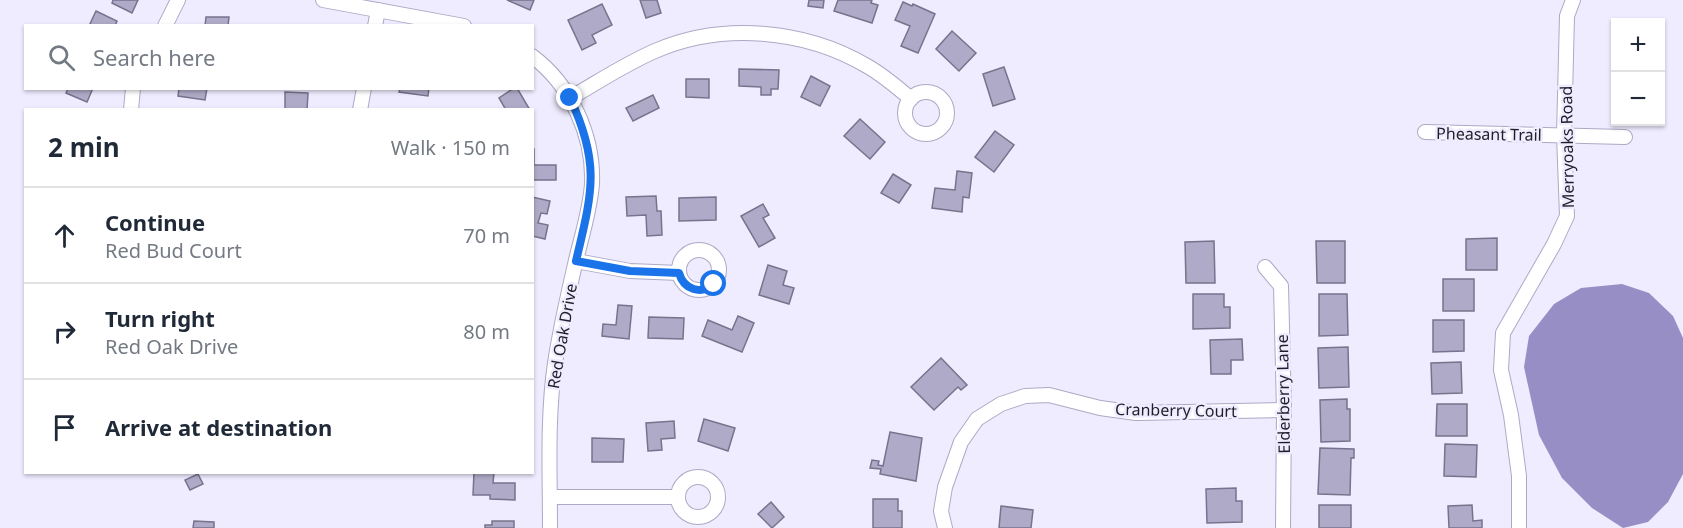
<!DOCTYPE html>
<html lang="en">
<head>
<meta charset="utf-8">
<style>
  body { margin:0; font-family:"Noto Sans",sans-serif; background:#f6f6f7; color:#1f2937 }
  .controls { position:absolute; right:18px; top:18px; display:grid; overflow:hidden; border-radius:0px; box-shadow:0 2px 4px #0004 }
  .controls button { width:54px; height:54px; display:grid; place-items:center; padding:0; border:0; border-bottom:2px solid #e0e1e3; background:#fff; color:#1f2937; font:30px sans-serif }
  .stop { position:absolute; width:18px; height:18px; margin:-14px; border:4px solid #1a73e8; border-radius:50%; background:#fff }
  .stop.end { background:#1a73e8; border-color:#fff; box-shadow:0 2px 6px #0008 }
  .list { margin:0; padding:0; list-style:none }
  h2 { display:flex; justify-content:space-between; align-items:center; height:78px; margin:0; padding:0 24px; font-size:26px }
  h2 small { font-size:20px; font-weight:400; color:#747a83 }
  .list li { display:grid; grid-template-columns:39px 1fr auto; gap:18px; align-items:center; box-sizing:border-box; height:96px; padding:0 24px; border-top:2px solid #e0e1e3 }
  .list b { display:block; font-size:22px; white-space:nowrap }
  .list p { margin:0; font-size:20px; white-space:nowrap; color:#747a83 }
  .list em { font-size:20px; font-style:normal; color:#747a83 }
  .icon { flex:none; width:33px; height:33px; fill:none; stroke:currentColor; stroke-width:2; stroke-linecap:round; stroke-linejoin:round }
  .map { position:relative; flex:none; width:1683px; height:528px; overflow:hidden }
  .search { position:absolute; background:#fff; box-shadow:0 2px 4px #0004; left:24px; top:24px; width:510px; height:66px; display:flex; align-items:center; gap:15px; box-sizing:border-box; padding:0 21px; border-radius:0px; color:#747a83; font-size:22px }
  .panel { position:absolute; background:#fff; box-shadow:0 2px 4px #0004; left:24px; top:108px; width:510px; height:366px; border-radius:0px }
  .map>svg:first-child { display:block }
</style>
</head>
<body>
<div class="map">
<svg width="1683" height="528" viewBox="0 0 1683 528">
  <rect width="100%" height="100%" fill="#efecff"/>
  <path fill="#988ec6" d="M 1622,284 L 1649,293 L 1673,316 L 1683,338 L 1683,474 L 1668,502 L 1648,522 L 1623,528 L 1592,508 L 1562,478 L 1539,435 L 1524,367 L 1529,336 L 1554,304 L 1581,288 Z"/>
  <g fill="#afaac7" stroke="#77738d" stroke-width="1.5">
    <path d="M 113,0 L 138,0 L 132,13 L 112,3 Z"/>
    <path d="M 507,0 L 534,0 L 530,10 Z"/>
    <path d="M 640,0 L 657,0 L 661,13 L 646,18 Z"/>
    <path d="M 809,0 L 824,0 L 823,8 L 808,6 Z"/>
    <path d="M 838,0 L 872,0 L 871,3 L 878,5 L 872,23 L 834,11 Z"/>
    <path d="M 903,2 L 912,6 L 913,4 L 935,14 L 918,53 L 901,46 L 910,26 L 895,20 Z"/>
    <path d="M 602,4 L 612,25 L 592,35 L 596,43 L 582,50 L 568,20 Z"/>
    <path d="M 96,11 L 117,21 L 115,26 L 89,26 Z"/>
    <path d="M 206,17 L 229,17 L 228,26 L 205,26 Z"/>
    <path d="M 952,31 L 976,53 L 959,71 L 936,49 Z"/>
    <path d="M 1004,67 L 1015,99 L 993,106 L 983,74 Z"/>
    <path d="M 739,69 L 779,70 L 778,89 L 771,89 L 771,95 L 761,95 L 761,87 L 739,86 Z"/>
    <path d="M 811,76 L 830,86 L 820,106 L 801,97 Z"/>
    <path d="M 686,79 L 709,79 L 709,98 L 686,97 Z"/>
    <path d="M 68,88 L 93,88 L 87,102 L 66,93 Z"/>
    <path d="M 179,88 L 207,88 L 205,100 L 178,96 Z"/>
    <path d="M 400,88 L 429,88 L 428,96 L 399,92 Z"/>
    <path d="M 514,88 L 517,88 L 530,110 L 506,110 L 499,98 Z"/>
    <path d="M 285,92 L 308,93 L 307,110 L 285,110 Z"/>
    <path d="M 653,95 L 659,108 L 633,121 L 626,108 Z"/>
    <path d="M 860,119 L 885,142 L 870,159 L 844,136 Z"/>
    <path d="M 995,131 L 1014,145 L 994,172 L 975,157 Z"/>
    <path d="M 532,149 L 534,149 L 534,165 L 556,165 L 556,180 L 532,180 Z"/>
    <path d="M 957,171 L 972,173 L 969,198 L 963,197 L 962,212 L 932,208 L 935,188 L 955,190 Z"/>
    <path d="M 893,174 L 911,185 L 899,203 L 881,193 Z"/>
    <path d="M 656,196 L 657,211 L 661,211 L 662,235 L 647,236 L 646,215 L 627,216 L 626,197 Z"/>
    <path d="M 532,197 L 550,201 L 547,214 L 541,213 L 538,223 L 548,225 L 545,239 L 532,236 Z"/>
    <path d="M 716,197 L 716,220 L 679,221 L 679,198 Z"/>
    <path d="M 763,204 L 769,215 L 763,218 L 775,238 L 759,247 L 741,216 Z"/>
    <path d="M 1497,238 L 1497,270 L 1466,270 L 1466,239 Z"/>
    <path d="M 1214,241 L 1215,283 L 1186,283 L 1185,242 Z"/>
    <path d="M 1316,241 L 1345,241 L 1345,283 L 1317,283 Z"/>
    <path d="M 768,265 L 787,271 L 783,285 L 794,288 L 789,304 L 759,295 Z"/>
    <rect x="1443" y="279" width="31" height="32"/>
    <path d="M 1193,294 L 1224,294 L 1224,307 L 1230,307 L 1230,328 L 1193,329 Z"/>
    <path d="M 1319,294 L 1347,294 L 1348,335 L 1319,336 Z"/>
    <path d="M 618,305 L 632,306 L 629,339 L 602,336 L 603,324 L 616,325 Z"/>
    <path d="M 738,316 L 754,323 L 742,352 L 702,336 L 708,320 L 732,330 Z"/>
    <path d="M 649,317 L 684,318 L 683,339 L 648,338 Z"/>
    <path d="M 1433,320 L 1464,320 L 1464,351 L 1433,352 Z"/>
    <path d="M 1242,339 L 1243,360 L 1231,360 L 1231,374 L 1211,374 L 1210,340 Z"/>
    <path d="M 1348,347 L 1349,387 L 1319,388 L 1318,348 Z"/>
    <path d="M 941,358 L 967,385 L 961,390 L 958,387 L 934,410 L 911,387 Z"/>
    <path d="M 1461,362 L 1462,393 L 1432,394 L 1431,363 Z"/>
    <path d="M 1347,399 L 1347,409 L 1350,409 L 1350,441 L 1321,442 L 1320,400 Z"/>
    <path d="M 1437,404 L 1467,404 L 1467,436 L 1436,436 Z"/>
    <path d="M 704,419 L 735,428 L 728,451 L 698,441 Z"/>
    <path d="M 674,421 L 675,438 L 661,439 L 662,450 L 648,451 L 646,423 Z"/>
    <path d="M 890,432 L 922,438 L 916,481 L 880,474 L 881,469 L 870,468 L 872,460 L 879,461 L 878,465 L 883,466 Z"/>
    <path d="M 592,438 L 624,439 L 623,462 L 592,462 Z"/>
    <path d="M 1445,444 L 1477,445 L 1476,477 L 1444,476 Z"/>
    <path d="M 1320,448 L 1354,449 L 1354,458 L 1351,458 L 1350,495 L 1318,494 Z"/>
    <path d="M 474,472 L 494,472 L 493,483 L 515,483 L 515,500 L 490,499 L 490,495 L 473,495 Z"/>
    <path d="M 198,474 L 203,484 L 190,490 L 185,480 Z"/>
    <path d="M 1236,488 L 1236,501 L 1242,501 L 1242,522 L 1207,523 L 1206,489 Z"/>
    <path d="M 873,499 L 898,499 L 898,511 L 902,511 L 902,528 L 873,528 Z"/>
    <path d="M 771,502 L 784,517 L 772,528 L 758,514 Z"/>
    <rect x="1319" y="505" width="32" height="23"/>
    <path d="M 1472,505 L 1473,521 L 1482,520 L 1482,528 L 1449,528 L 1448,506 Z"/>
    <path d="M 1001,506 L 1033,510 L 1031,528 L 999,528 Z"/>
    <path d="M 194,521 L 214,522 L 214,528 L 193,528 Z"/>
    <path d="M 492,521 L 514,521 L 514,528 L 485,528 L 485,525 L 492,525 Z"/>
  </g>
  <g fill="none" stroke-linecap="round" stroke-linejoin="round">
    <defs>
      <g id="street">
        <path d="M 323,0 L 464,26"/>
        <path d="M 165,26 L 178,0"/>
        <path d="M 375,26 L 378,10"/>
        <path d="M 532,56 C 571,85 594,136 592,184 C 590,210 582,235 576,260 C 568,295 560,329 555,363 C 547,418 550,473 550,528"/>
        <circle cx="926" cy="113" r="21"/>
        <path d="M 570,98 C 598,82 625,64 655,51 C 722,22 804,29 867,66 C 883,75 897,87 911,99"/>
        <path d="M 131,110 L 133,88"/>
        <path d="M 360,110 L 364,88"/>
        <path d="M 1425,132 L 1625,137"/>
        <circle cx="699" cy="270" r="20"/>
        <path d="M 576,261 L 630,271 L 679,273"/>
        <path d="M 1265,267 L 1281,286 L 1284,410 L 1283,528"/>
        <circle cx="698" cy="497" r="20"/>
        <path d="M 550,497 L 678,497"/>
        <path d="M 945,528 L 941,511 L 945,487 L 961,442 L 977,419 L 1001,404 L 1025,396 L 1049,395 L 1100,408 L 1136,413 L 1284,410"/>
        <path d="M 1519,528 L 1519,476 L 1511,415 L 1501,370 L 1503,333 L 1554,244 L 1567,216 L 1564,135 L 1567,16 L 1573,0"/>
      </g>
    </defs>
    <use href="#street" stroke="#ada9c5" stroke-width="16"/>
    <use href="#street" stroke="#fff" stroke-width="14"/>
  </g>
  <g fill="none" stroke-linecap="round" stroke-linejoin="round">
    <path stroke="#1a73e8" stroke-width="8" d="M 570,98 C 601,164 592,193 576,261 L 630,271 L 679,273 C 684,290 701,295 714,284"/>
  </g>
  <g text-anchor="middle" dominant-baseline="central" stroke-width="5" stroke-linejoin="round" paint-order="stroke">
    <g font-size="16" fill="#201e29" stroke="#efecff">
      <text transform="translate(1489 134) rotate(1)">Pheasant Trail</text>
      <text transform="translate(1567 147) rotate(-91)">Merryoaks Road</text>
      <text transform="translate(562 336) rotate(-80)">Red Oak Drive</text>
      <text transform="translate(1283 394) rotate(-91)">Elderberry Lane</text>
      <text transform="translate(1176 410) rotate(1)">Cranberry Court</text>
    </g>
  </g>
</svg>
<div class="controls">
<button>+</button>
<button>−</button>
</div>
<div class="stop" style="left:714px;top:284px"></div>
<div class="stop end" style="left:570px;top:98px"></div>
<div class="search"><svg class="icon" aria-label="search" viewBox="0 0 24 24"><circle cx="10" cy="10" r="6"/><path d="M15 15l6 6"/></svg>Search here</div>
<section class="panel">
<h2>2 min<small>Walk · 150 m</small></h2>
<ul class="list">
<li><svg class="icon" aria-label="ahead" viewBox="0 0 24 24"><path d="M12 20V5M6 11l6-6 6 6"/></svg><div><b>Continue</b><p>Red Bud Court</p></div><em>70 m</em></li>
<li><svg class="icon" aria-label="right" viewBox="0 0 24 24"><path d="M7 20v-9h11M14 6l5 5-5 5"/></svg><div><b>Turn right</b><p>Red Oak Drive</p></div><em>80 m</em></li>
<li><svg class="icon" aria-label="arrive" viewBox="0 0 24 24"><path d="M6 21V4h12l-3 4 3 4H6"/></svg><div><b>Arrive at destination</b></div></li>
</ul>
</section>
</div>
</body>
</html>
